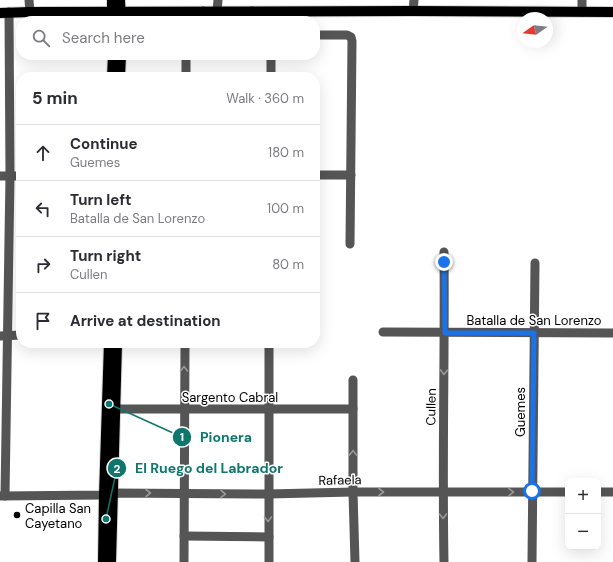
<!DOCTYPE html>
<html lang="en">
<head>
<meta charset="utf-8">
<style>
  body { margin:0; font-family:"DM Sans",sans-serif; background:#f2f2f3; color:#2b2b33 }
  .controls { position:absolute; right:12px; bottom:12px; display:grid; overflow:hidden; border-radius:8px; box-shadow:0 4px 16px #0002 }
  .controls button { width:36px; height:36px; display:grid; place-items:center; padding:0; border:0; border-bottom:1px solid #e1e1e2; background:#fff; color:#2b2b33; font:20px sans-serif }
  .compass { position:absolute; left:517px; top:12px; width:36px; height:36px; border-radius:50%; background:#fff; box-shadow:0 4px 16px #0002; rotate:255deg }
  .stop { position:absolute; width:12px; height:12px; margin:-9px; border:3px solid #1a73e8; border-radius:50%; background:#fff }
  .stop.end { background:#1a73e8; border-color:#fff; box-shadow:0 1px 4px #0008 }
  .list { margin:0; padding:0; list-style:none }
  h2 { display:flex; justify-content:space-between; align-items:center; height:52px; margin:0; padding:0 16px; font-size:17px }
  h2 small { font-size:13px; font-weight:400; color:#7c7c81 }
  .list li { display:grid; grid-template-columns:26px 1fr auto; gap:12px; align-items:center; box-sizing:border-box; height:56px; padding:0 16px; border-top:1px solid #e1e1e2 }
  .list b { display:block; font-size:15px; white-space:nowrap }
  .list p { margin:0; font-size:13px; white-space:nowrap; color:#7c7c81 }
  .list em { font-size:13px; font-style:normal; color:#7c7c81 }
  .icon { flex:none; width:22px; height:22px; fill:none; stroke:currentColor; stroke-width:2; stroke-linecap:round; stroke-linejoin:round }
  .map { position:relative; flex:none; width:613px; height:562px; overflow:hidden }
  .search { position:absolute; background:#fff; box-shadow:0 4px 16px #0002; left:16px; top:16px; width:304px; height:44px; display:flex; align-items:center; gap:10px; box-sizing:border-box; padding:0 14px; border-radius:16px; color:#7c7c81; font-size:15px }
  .panel { position:absolute; background:#fff; box-shadow:0 4px 16px #0002; left:16px; top:72px; width:304px; height:276px; border-radius:16px }
  .map>svg:first-child { display:block }
</style>
</head>
<body>
<div class="map">
<svg width="613" height="562" viewBox="0 0 613 562">
  <rect width="100%" height="100%" fill="#fff"/>
  <g fill="none" stroke-linecap="round" stroke-linejoin="round">
    <defs>
      <g id="major">
        <path d="M 112,0 L 112,21"/>
        <path d="M 120,0 L 121,21"/>
        <path d="M 0,13 L 30,12 L 413,11 L 613,12"/>
        <path d="M 112,77 L 113,55"/>
        <path d="M 120,77 L 121,55"/>
        <path d="M 103,562 L 104,495 L 109,343"/>
        <path d="M 111,562 L 117,343"/>
      </g>
    </defs>
    <use href="#major" stroke="#dbdbdb" stroke-width="12"/>
    <g stroke="#555" stroke-width="9">
      <path d="M 29,0 L 30,12"/>
      <path d="M 582,0 L 582,12"/>
      <path d="M 203,11 L 204,21"/>
      <path d="M 217,11 L 218,0"/>
      <path d="M 413,11 L 414,0"/>
      <path d="M 252,21 L 252,11"/>
      <path d="M 315,35 L 347,35 L 351,37 L 352,41 L 350,244"/>
      <path d="M 186,55 L 186,77"/>
      <path d="M 271,77 L 271,55"/>
      <path d="M 315,175 L 351,175"/>
      <path d="M 0,176 L 21,176"/>
      <path d="M 383,332 L 613,333"/>
      <path d="M 0,336 L 21,335"/>
      <path d="M 269,343 L 269,562"/>
      <path d="M 353,380 L 353,492 L 355,562"/>
      <path d="M 108,409 L 353,409"/>
      <path d="M 598,492 L 613,492"/>
      <path d="M 0,496 L 104,495 L 112,493 L 268,494 L 353,492 L 568,492"/>
      <path d="M 5,496 L 10,176 L 9,12"/>
      <path d="M 184,536 L 269,537"/>
      <path d="M 184,562 L 185,343"/>
      <path d="M 444,562 C 442,459 445,355 444,252"/>
      <path d="M 532,562 L 535,263"/>
    </g>
    <use href="#major" stroke="#000" stroke-width="10"/>
  </g>
  <defs><path id="oneway-chevron" d="M-2-3.5L2.5 0L-2 3.5" fill="none" stroke-width="1.6" stroke-linecap="round" stroke-linejoin="round"/></defs>
  <g stroke="#999">
    <use href="#oneway-chevron" transform="translate(184 369) rotate(-90)"/>
    <use href="#oneway-chevron" transform="translate(444 372) rotate(91)"/>
    <use href="#oneway-chevron" transform="translate(353 453) rotate(-90)"/>
    <use href="#oneway-chevron" transform="translate(381 492)"/>
    <use href="#oneway-chevron" transform="translate(511 492) rotate(-1)"/>
    <use href="#oneway-chevron" transform="translate(148 493)"/>
    <use href="#oneway-chevron" transform="translate(223 494) rotate(1)"/>
    <use href="#oneway-chevron" transform="translate(443 516) rotate(89)"/>
    <use href="#oneway-chevron" transform="translate(268 519) rotate(89)"/>
  </g>
  <g fill="none" stroke-linecap="round" stroke-linejoin="round">
    <path stroke="#1a73e8" stroke-width="5" d="M 444,262 L 445,333 L 534,333 L 532,491"/>
  </g>
  <circle fill="#000" stroke="#fff" stroke-width="1.5" cx="17" cy="515" r="4"/>
  <g text-anchor="middle" dominant-baseline="central" stroke-width="3" stroke-linejoin="round" paint-order="stroke">
    <g font-size="13" fill="#000" stroke="#fff">
      <text x="534" y="320">Batalla de San Lorenzo</text>
      <text x="230" y="397">Sargento Cabral</text>
      <text transform="translate(431 407) rotate(-89)">Cullen</text>
      <text transform="translate(520 412) rotate(-90)">Guemes</text>
      <text transform="translate(340 480) rotate(-1)">Rafaela</text>
    </g>
    <g font-size="13" fill="#000" stroke="#fff" text-anchor="start">
      <text x="25" y="508">Capilla San<tspan x="25" dy="15">Cayetano</tspan></text>
    </g>
  </g>
  <path fill="none" stroke="#0f766e" stroke-width="1.5" d="M109 404L182 437M106 519L117 468"/>
  <g fill="#0f766e" stroke="#fff" stroke-width="1.5">
    <circle cx="109" cy="404" r="4"/>
    <circle cx="106" cy="519" r="4"/>
    <circle cx="182" cy="437" r="10"/>
    <circle cx="117" cy="468" r="10"/>
  </g>
  <g font-size="12" text-anchor="middle" font-weight="bold" fill="#fff">
    <text x="182" y="441">1</text>
    <text x="117" y="473">2</text>
  </g>
  <g font-size="14" text-anchor="middle" font-weight="bold" fill="#0f766e" stroke="#fff" stroke-width="3" stroke-linejoin="round" paint-order="stroke">
    <text x="226" y="442">Pionera</text>
    <text x="209" y="473">El Ruego del Labrador</text>
  </g>
</svg>
<div class="controls">
<button>+</button>
<button>−</button>
</div>
<svg class="compass" viewBox="-18 -18 36 36"><path d="M0-13l5 13h-10z" fill="#e53935"/><path d="M0 13l5-13h-10z" fill="#7c7c81"/></svg>
<div class="stop" style="left:532px;top:491px"></div>
<div class="stop end" style="left:444px;top:262px"></div>
<div class="search"><svg class="icon" aria-label="search" viewBox="0 0 24 24"><circle cx="10" cy="10" r="6"/><path d="M15 15l6 6"/></svg>Search here</div>
<section class="panel">
<h2>5 min<small>Walk · 360 m</small></h2>
<ul class="list">
<li><svg class="icon" aria-label="ahead" viewBox="0 0 24 24"><path d="M12 20V5M6 11l6-6 6 6"/></svg><div><b>Continue</b><p>Guemes</p></div><em>180 m</em></li>
<li><svg class="icon" aria-label="left" viewBox="0 0 24 24"><path d="M17 20v-9H6M10 6l-5 5 5 5"/></svg><div><b>Turn left</b><p>Batalla de San Lorenzo</p></div><em>100 m</em></li>
<li><svg class="icon" aria-label="right" viewBox="0 0 24 24"><path d="M7 20v-9h11M14 6l5 5-5 5"/></svg><div><b>Turn right</b><p>Cullen</p></div><em>80 m</em></li>
<li><svg class="icon" aria-label="arrive" viewBox="0 0 24 24"><path d="M6 21V4h12l-3 4 3 4H6"/></svg><div><b>Arrive at destination</b></div></li>
</ul>
</section>
</div>
</body>
</html>
